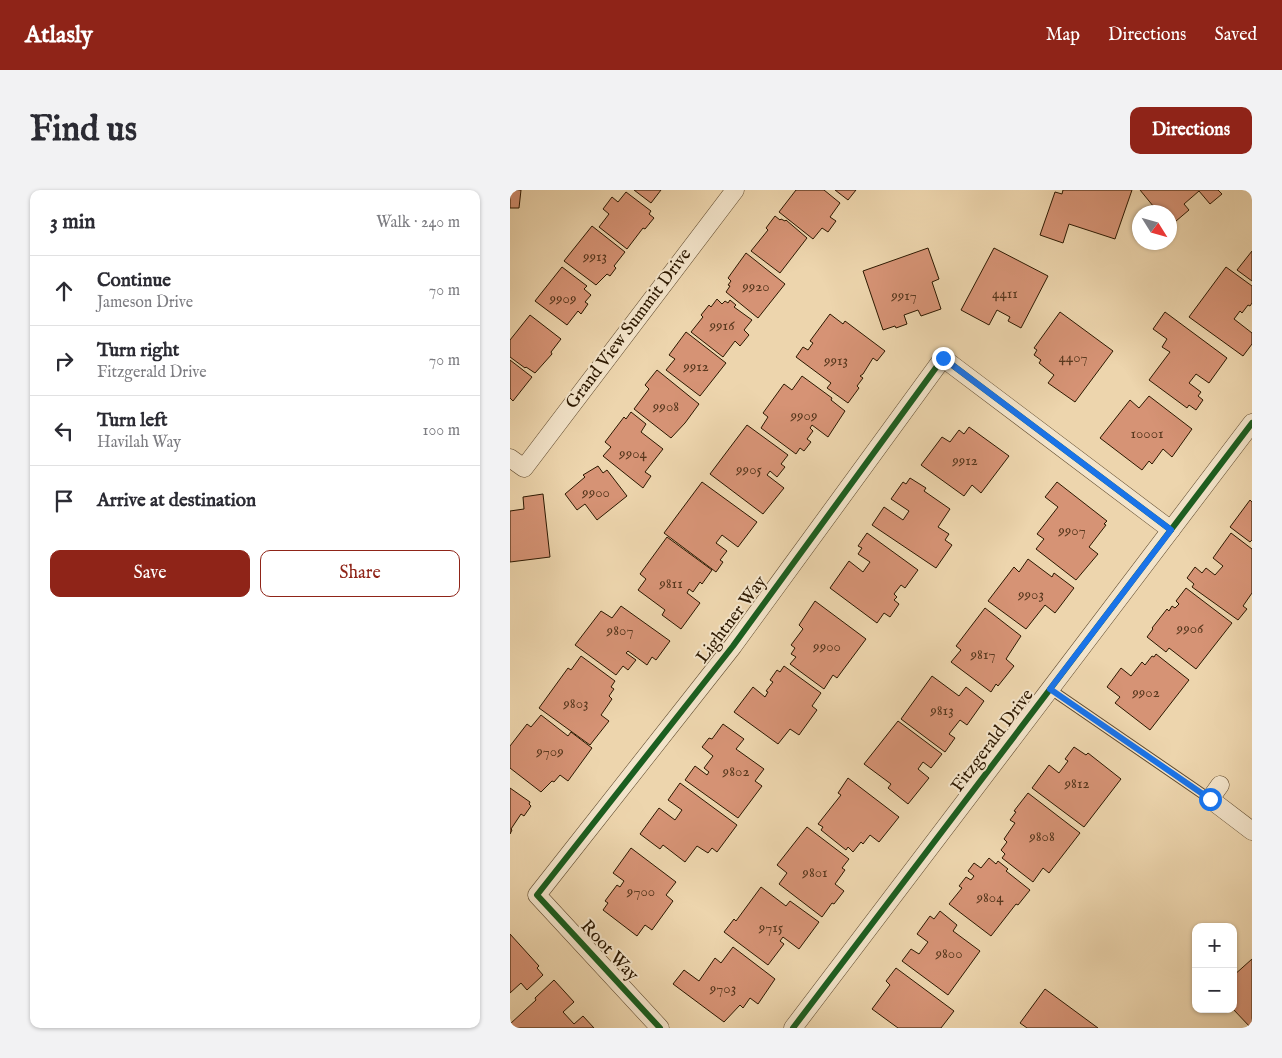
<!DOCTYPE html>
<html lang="en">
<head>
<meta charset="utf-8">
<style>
  body { margin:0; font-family:"IM FELL English",serif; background:#f2f2f3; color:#2b2b33 }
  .controls { position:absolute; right:15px; bottom:15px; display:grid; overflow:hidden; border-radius:10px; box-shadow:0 1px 4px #0004 }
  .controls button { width:45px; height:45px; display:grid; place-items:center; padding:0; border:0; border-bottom:1px solid #e1e1e2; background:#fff; color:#2b2b33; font:25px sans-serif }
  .compass { position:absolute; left:622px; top:15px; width:45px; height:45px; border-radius:50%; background:#fff; box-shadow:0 1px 4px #0004; rotate:127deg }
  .stop { position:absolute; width:15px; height:15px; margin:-11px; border:4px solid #1a73e8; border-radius:50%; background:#fff }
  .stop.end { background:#1a73e8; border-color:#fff; box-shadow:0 1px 5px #0008 }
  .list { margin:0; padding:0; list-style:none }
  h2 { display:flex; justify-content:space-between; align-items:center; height:65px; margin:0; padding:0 20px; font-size:21px }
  h2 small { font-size:16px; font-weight:400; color:#7c7c81 }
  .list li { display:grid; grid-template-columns:32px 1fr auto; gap:15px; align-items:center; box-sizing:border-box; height:70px; padding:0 20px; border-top:1px solid #e1e1e2 }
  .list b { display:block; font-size:19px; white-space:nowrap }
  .list p { margin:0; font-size:16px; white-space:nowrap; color:#7c7c81 }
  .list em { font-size:16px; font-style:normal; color:#7c7c81 }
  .actions { display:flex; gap:10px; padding:15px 20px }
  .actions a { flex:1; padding:11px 0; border:1px solid #8f2418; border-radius:10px; text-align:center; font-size:18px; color:#8f2418 }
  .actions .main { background:#8f2418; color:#fff }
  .icon { flex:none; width:28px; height:28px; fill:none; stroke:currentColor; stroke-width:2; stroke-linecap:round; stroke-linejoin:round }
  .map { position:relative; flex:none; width:742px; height:838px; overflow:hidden; border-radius:10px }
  header { display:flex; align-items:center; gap:30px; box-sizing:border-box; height:70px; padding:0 25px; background:#8f2418; color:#fff }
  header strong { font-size:24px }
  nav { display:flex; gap:28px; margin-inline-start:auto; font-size:18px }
  .intro { display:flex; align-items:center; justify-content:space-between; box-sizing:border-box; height:120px; padding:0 30px }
  h1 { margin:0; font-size:35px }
  .button { padding:12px 22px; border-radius:10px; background:#8f2418; color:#fff; font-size:18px; font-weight:700 }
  main { display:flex; gap:30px; padding:0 30px }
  aside { flex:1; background:#fff; border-radius:10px; box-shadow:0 1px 4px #0004 }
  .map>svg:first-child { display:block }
</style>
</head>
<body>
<header>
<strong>Atlasly</strong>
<nav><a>Map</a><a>Directions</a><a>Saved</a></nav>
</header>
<div class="intro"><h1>Find us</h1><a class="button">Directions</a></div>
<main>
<aside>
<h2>3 min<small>Walk · 240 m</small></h2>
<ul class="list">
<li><svg class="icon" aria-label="ahead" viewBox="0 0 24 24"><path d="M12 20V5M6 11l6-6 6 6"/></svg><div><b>Continue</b><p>Jameson Drive</p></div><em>70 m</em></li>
<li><svg class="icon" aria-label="right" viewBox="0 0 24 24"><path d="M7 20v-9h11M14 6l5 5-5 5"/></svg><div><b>Turn right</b><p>Fitzgerald Drive</p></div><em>70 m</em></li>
<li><svg class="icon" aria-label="left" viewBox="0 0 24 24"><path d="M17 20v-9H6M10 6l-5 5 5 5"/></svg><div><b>Turn left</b><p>Havilah Way</p></div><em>100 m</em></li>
<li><svg class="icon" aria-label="arrive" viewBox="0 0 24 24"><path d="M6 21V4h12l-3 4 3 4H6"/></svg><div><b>Arrive at destination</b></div></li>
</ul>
<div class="actions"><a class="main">Save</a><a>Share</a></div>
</aside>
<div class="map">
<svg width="742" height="838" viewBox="0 0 742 838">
  <rect width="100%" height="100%" fill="#edd5ad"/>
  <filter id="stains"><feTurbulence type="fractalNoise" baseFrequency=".004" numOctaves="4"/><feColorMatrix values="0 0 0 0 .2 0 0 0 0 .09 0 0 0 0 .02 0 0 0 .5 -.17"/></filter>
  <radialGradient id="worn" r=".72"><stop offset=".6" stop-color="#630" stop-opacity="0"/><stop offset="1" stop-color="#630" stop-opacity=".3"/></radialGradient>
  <g fill="#d69375" stroke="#2c1800">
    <path d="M 0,0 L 11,0 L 9,18 L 0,18 Z"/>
    <path d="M 124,0 L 151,0 L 141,13 Z"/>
    <path d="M 286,0 L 314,0 L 330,13 L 320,27 L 326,31 L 318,42 L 312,38 L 303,49 L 269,22 Z"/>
    <path d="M 325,0 L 346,0 L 338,10 Z"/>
    <path d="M 553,0 L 622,0 L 605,49 L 559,34 L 553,53 L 530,45 L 545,2 L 552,4 Z"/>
    <path d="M 630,0 L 708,0 L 712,4 L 700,14 L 689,1 L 674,14 L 679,20 L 659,37 L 659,22 L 648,22 Z"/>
    <path d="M 116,2 L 141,21 L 139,24 L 144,28 L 135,39 L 133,38 L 117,59 L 89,37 L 99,24 L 93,19 L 102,7 L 108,12 Z"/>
    <path d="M 265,26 L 270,30 L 271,29 L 275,31 L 276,30 L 297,48 L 270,83 L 241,61 L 258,40 L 256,38 Z"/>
    <path d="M 82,36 L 115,62 L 104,76 L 106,78 L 100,86 L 97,84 L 86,95 L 54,71 Z"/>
    <path d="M 418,58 L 429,89 L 422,92 L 431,119 L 411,126 L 408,120 L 394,125 L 397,134 L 386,138 L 385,136 L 373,140 L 353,81 Z"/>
    <path d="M 484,58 L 538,86 L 511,138 L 498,131 L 500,127 L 487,120 L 479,135 L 451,120 Z"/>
    <path d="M 742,61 L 742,91 L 727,80 Z"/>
    <path d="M 236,63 L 275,94 L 248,128 L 216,102 L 220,96 L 218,95 L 221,91 L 218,88 Z"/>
    <path d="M 52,77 L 77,96 L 74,99 L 81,105 L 75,112 L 78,114 L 71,124 L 68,121 L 57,135 L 25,111 Z"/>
    <path d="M 716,77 L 742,96 L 742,113 L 740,116 L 738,115 L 732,123 L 730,121 L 724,129 L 742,143 L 742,154 L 733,166 L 679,127 Z"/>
    <path d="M 207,109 L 212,114 L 215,111 L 218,113 L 220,110 L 226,115 L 224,117 L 242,130 L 234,140 L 239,145 L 230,156 L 225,151 L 213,167 L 181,142 L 193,127 L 191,125 L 199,115 L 201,117 Z"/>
    <path d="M 550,122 L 603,161 L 565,212 L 538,193 L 544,185 L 529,173 L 531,170 L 524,165 L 527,160 L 524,158 Z"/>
    <path d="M 655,122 L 717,168 L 699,193 L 686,184 L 679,193 L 691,202 L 688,206 L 693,210 L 686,220 L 679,215 L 677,218 L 639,190 L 660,162 L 652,157 L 657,149 L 643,139 Z"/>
    <path d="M 320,124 L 333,134 L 335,131 L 375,161 L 367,171 L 363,168 L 353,184 L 350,186 L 353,188 L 347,196 L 349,198 L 338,213 L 317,198 L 321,193 L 286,167 L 293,157 L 298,160 L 303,153 L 300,151 Z"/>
    <path d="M 20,125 L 51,149 L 41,162 L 42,164 L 25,183 L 16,177 L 15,178 L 0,167 L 0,150 Z"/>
    <path d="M 176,142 L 216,173 L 190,206 L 156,180 L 165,169 L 159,165 Z"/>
    <path d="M 0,170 L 22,187 L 3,211 L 0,208 Z"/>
    <path d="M 147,180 L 189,214 L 175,233 L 161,248 L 124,219 L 139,199 L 135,195 Z"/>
    <path d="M 292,186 L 322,208 L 321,210 L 335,221 L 318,247 L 302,235 L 300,238 L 303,241 L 297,249 L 301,252 L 294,261 L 290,258 L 286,264 L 251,238 L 258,227 L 253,223 L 274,194 L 282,200 Z"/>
    <path d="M 639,206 L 682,239 L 662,267 L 653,259 L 642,274 L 639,271 L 632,280 L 590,248 L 620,210 L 629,218 Z"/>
    <path d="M 121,222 L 136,234 L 131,242 L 153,259 L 135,282 L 141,286 L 133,298 L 93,266 L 101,257 L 95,252 L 114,227 L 116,229 Z"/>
    <path d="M 237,235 L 278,265 L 271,274 L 275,277 L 267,287 L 260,281 L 257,285 L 274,298 L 253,324 L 200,284 Z"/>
    <path d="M 459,237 L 499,266 L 471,303 L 462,295 L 454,306 L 411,275 L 432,247 L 440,252 L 449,240 L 454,244 Z"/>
    <path d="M 88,276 L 93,283 L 97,280 L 117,306 L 87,330 L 75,314 L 67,320 L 55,304 L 75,287 L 73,285 Z"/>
    <path d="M 400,288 L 416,298 L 414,301 L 440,319 L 428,337 L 439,344 L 435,350 L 442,355 L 426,378 L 362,335 L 374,317 L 393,330 L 399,321 L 381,309 L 393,292 L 396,294 Z"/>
    <path d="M 192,292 L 247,332 L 228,357 L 212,345 L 206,353 L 217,361 L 210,370 L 213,372 L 206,382 L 154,343 Z"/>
    <path d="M 547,292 L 597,331 L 594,334 L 596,335 L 579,357 L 588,364 L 566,390 L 526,359 L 534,349 L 527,344 L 548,317 L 535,307 Z"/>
    <path d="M 33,304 L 40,367 L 0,372 L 0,321 L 14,319 L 13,307 Z"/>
    <path d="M 740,310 L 742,312 L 742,350 L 740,352 L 720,337 Z"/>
    <path d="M 357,343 L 408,380 L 395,398 L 391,395 L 384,404 L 387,407 L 384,410 L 389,414 L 380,427 L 374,423 L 367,433 L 320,398 L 339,371 L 353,382 L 360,372 L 348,364 L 352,358 L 348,356 Z"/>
    <path d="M 721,343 L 742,359 L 742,403 L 733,416 L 737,419 L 728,430 L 682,397 L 684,394 L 677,388 L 685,377 L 692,383 L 696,378 L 705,385 L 713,376 L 703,368 Z"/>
    <path d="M 157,347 L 202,380 L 192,394 L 190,392 L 183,402 L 179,399 L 177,403 L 190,413 L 171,439 L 152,425 L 155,420 L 128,400 L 136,389 L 130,384 Z"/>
    <path d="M 518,369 L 542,387 L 544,383 L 564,398 L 545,423 L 535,415 L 516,439 L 478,411 L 504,377 L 509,382 Z"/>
    <path d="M 676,398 L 722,433 L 686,479 L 659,458 L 656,462 L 637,447 L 643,439 L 642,438 L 657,419 L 659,421 L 662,416 L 665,418 L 669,414 L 666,411 Z"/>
    <path d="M 305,411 L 356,449 L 327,488 L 323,485 L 314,499 L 280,474 L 286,467 L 281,464 L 285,458 L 281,455 L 293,439 L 289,435 Z"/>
    <path d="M 111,416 L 160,451 L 146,470 L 142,467 L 137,475 L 118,461 L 116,463 L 126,470 L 118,480 L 113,476 L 106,485 L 65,455 L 91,421 L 102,428 Z"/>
    <path d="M 475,418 L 511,446 L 496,469 L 504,476 L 488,496 L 486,494 L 481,502 L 441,472 L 451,460 L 446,456 Z"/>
    <path d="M 646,464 L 679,490 L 640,540 L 605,513 L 610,507 L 597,497 L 611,478 L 621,486 L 632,472 L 635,475 L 642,466 L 644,467 Z"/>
    <path d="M 71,466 L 105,491 L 101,497 L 104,499 L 99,506 L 102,509 L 91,525 L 99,531 L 80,555 L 29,518 L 58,478 L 61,480 Z"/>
    <path d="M 274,476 L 311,503 L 302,516 L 307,520 L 289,545 L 280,539 L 268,554 L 224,522 L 243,497 L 255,507 L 258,502 L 256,501 L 263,492 L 260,490 L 267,480 L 270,482 Z"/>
    <path d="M 422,486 L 449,506 L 456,497 L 474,511 L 457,535 L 450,530 L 439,544 L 445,548 L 435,562 L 391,529 Z"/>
    <path d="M 31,525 L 58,546 L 61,542 L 82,558 L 58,591 L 50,585 L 44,592 L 42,591 L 31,602 L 0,578 L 0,556 L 17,534 L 21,537 Z"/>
    <path d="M 388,531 L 432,564 L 421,578 L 413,572 L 408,579 L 419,588 L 398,614 L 378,598 L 381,594 L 354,574 Z"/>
    <path d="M 213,534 L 234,549 L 226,559 L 254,579 L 245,591 L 252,596 L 228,628 L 175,590 L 185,576 L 197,585 L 199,582 L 194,578 L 203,566 L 192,557 L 199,548 L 202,549 Z"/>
    <path d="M 564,557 L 576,565 L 578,563 L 611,589 L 574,637 L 522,598 L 539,575 L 549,583 L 558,571 L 555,569 Z"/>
    <path d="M 338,588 L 389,627 L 369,652 L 360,645 L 353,654 L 351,652 L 343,662 L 338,657 L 336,660 L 311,640 L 313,637 L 308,634 L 331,605 L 328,603 Z"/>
    <path d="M 170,593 L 227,635 L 207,662 L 202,658 L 198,663 L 187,656 L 175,672 L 153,655 L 150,659 L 130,644 L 149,618 L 165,630 L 172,620 L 158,610 Z"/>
    <path d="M 0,598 L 20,612 L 19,614 L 21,616 L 14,626 L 11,624 L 1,639 L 2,640 L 0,644 Z"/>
    <path d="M 518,603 L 570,643 L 539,683 L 533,678 L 523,692 L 492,668 L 495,664 L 491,660 L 497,652 L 494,649 L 505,633 L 500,630 L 506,622 L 504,621 Z"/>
    <path d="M 297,637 L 339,669 L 332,678 L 335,680 L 325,694 L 334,701 L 324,714 L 322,713 L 312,727 L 269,694 L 277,683 L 267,675 Z"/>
    <path d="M 121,658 L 166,692 L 156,705 L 163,711 L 142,740 L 135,735 L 127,746 L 93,720 L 98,713 L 95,711 L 107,695 L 110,697 L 114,691 L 103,683 Z"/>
    <path d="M 479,668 L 486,674 L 488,671 L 498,679 L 496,681 L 520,700 L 508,715 L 506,714 L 481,746 L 439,714 L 452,698 L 449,696 L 456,687 L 461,690 L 464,686 L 458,681 L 464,673 L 471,678 Z"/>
    <path d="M 251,697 L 276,716 L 280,711 L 309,732 L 289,759 L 273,747 L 270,751 L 274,754 L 258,775 L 214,742 L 224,729 L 226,731 Z"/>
    <path d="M 430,721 L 447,735 L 443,741 L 470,761 L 438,805 L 392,771 L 401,759 L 409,764 L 418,752 L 407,744 L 420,726 L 424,729 Z"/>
    <path d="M 0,744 L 29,776 L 27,778 L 33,785 L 17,800 L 11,793 L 0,803 Z"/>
    <path d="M 223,757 L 265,789 L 248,814 L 240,808 L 233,818 L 230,815 L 214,832 L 163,794 L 174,780 L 189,791 L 205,768 L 211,773 Z"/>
    <path d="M 742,769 L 742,838 L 741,838 L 723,819 L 723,786 Z"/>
    <path d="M 386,778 L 444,821 L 431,838 L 388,838 L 362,819 L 380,795 L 376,791 Z"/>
    <path d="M 44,790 L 64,812 L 53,822 L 64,834 L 73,826 L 84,838 L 0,838 L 0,834 L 26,810 L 25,808 Z"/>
    <path d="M 535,799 L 588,838 L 517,838 L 510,833 Z"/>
  </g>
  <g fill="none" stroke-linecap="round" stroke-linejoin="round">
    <defs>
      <path id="lane" d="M 540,499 L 700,609"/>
      <g id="street">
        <path d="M 0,268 L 14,278 L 225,0"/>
        <path d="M 710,595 L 700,609 L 742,641"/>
        <path d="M 150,838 L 27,705 L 223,456 L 433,168 L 661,340"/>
        <path d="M 283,838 L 742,233"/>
      </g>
    </defs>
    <use href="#lane" stroke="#5c472b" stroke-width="11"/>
    <use href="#street" stroke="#5c472b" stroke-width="19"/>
    <use href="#lane" stroke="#f3e4ca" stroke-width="9"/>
    <use href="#street" stroke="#f3e4ca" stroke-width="18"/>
    <defs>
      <g id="cycleway">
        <path d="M 150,838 L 27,705 L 223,456 L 433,168 L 661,340"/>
        <path d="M 283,838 L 742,233"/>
      </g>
    </defs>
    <use href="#cycleway" stroke="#f3e4ca" stroke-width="9"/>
    <use href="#cycleway" stroke="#1b5e20" stroke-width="6"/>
  </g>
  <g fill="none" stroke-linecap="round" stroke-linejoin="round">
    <path stroke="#1a73e8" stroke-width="6" d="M 433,168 L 661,340 L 540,499 L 700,609"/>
  </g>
  <g text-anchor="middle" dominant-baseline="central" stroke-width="4" stroke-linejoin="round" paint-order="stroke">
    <g font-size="15" fill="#56371d">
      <text x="85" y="66">9913</text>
      <text x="246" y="96">9920</text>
      <text x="495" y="103">4411</text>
      <text x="394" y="105">9917</text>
      <text x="53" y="108">9909</text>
      <text x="212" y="135">9916</text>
      <text x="563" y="167">4407</text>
      <text x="326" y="170">9913</text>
      <text x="186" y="176">9912</text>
      <text x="156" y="216">9908</text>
      <text x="294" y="225">9909</text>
      <text x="637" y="243">10001</text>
      <text x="123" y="263">9904</text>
      <text x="455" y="270">9912</text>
      <text x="239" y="279">9905</text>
      <text x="86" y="302">9900</text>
      <text x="562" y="340">9907</text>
      <text x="161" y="393">9811</text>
      <text x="521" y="404">9903</text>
      <text x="680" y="438">9906</text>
      <text x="110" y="440">9807</text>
      <text x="317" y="456">9900</text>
      <text x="473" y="464">9817</text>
      <text x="636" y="502">9902</text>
      <text x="66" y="513">9803</text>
      <text x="432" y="520">9813</text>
      <text x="40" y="561">9709</text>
      <text x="226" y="581">9802</text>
      <text x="567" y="593">9812</text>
      <text x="532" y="646">9808</text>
      <text x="305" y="682">9801</text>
      <text x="131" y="701">9700</text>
      <text x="480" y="707">9804</text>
      <text x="261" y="737">9715</text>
      <text x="439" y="763">9800</text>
      <text x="213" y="798">9703</text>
    </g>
    <g font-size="18" fill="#2c1800" stroke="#f3e4ca">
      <text transform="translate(119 139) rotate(-53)">Grand View Summit Drive</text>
      <text transform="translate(222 430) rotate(-53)">Lightner Way</text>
      <text transform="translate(483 551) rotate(-53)">Fitzgerald Drive</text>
      <text transform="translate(99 761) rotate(47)">Root Way</text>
    </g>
  </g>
  <rect width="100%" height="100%" filter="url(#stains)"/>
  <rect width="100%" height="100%" fill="url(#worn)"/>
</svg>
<div class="controls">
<button>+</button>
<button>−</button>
</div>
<svg class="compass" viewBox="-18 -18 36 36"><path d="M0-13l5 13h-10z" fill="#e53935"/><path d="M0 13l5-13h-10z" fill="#7c7c81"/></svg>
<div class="stop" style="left:700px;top:609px"></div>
<div class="stop end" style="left:433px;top:168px"></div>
</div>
</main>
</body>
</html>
